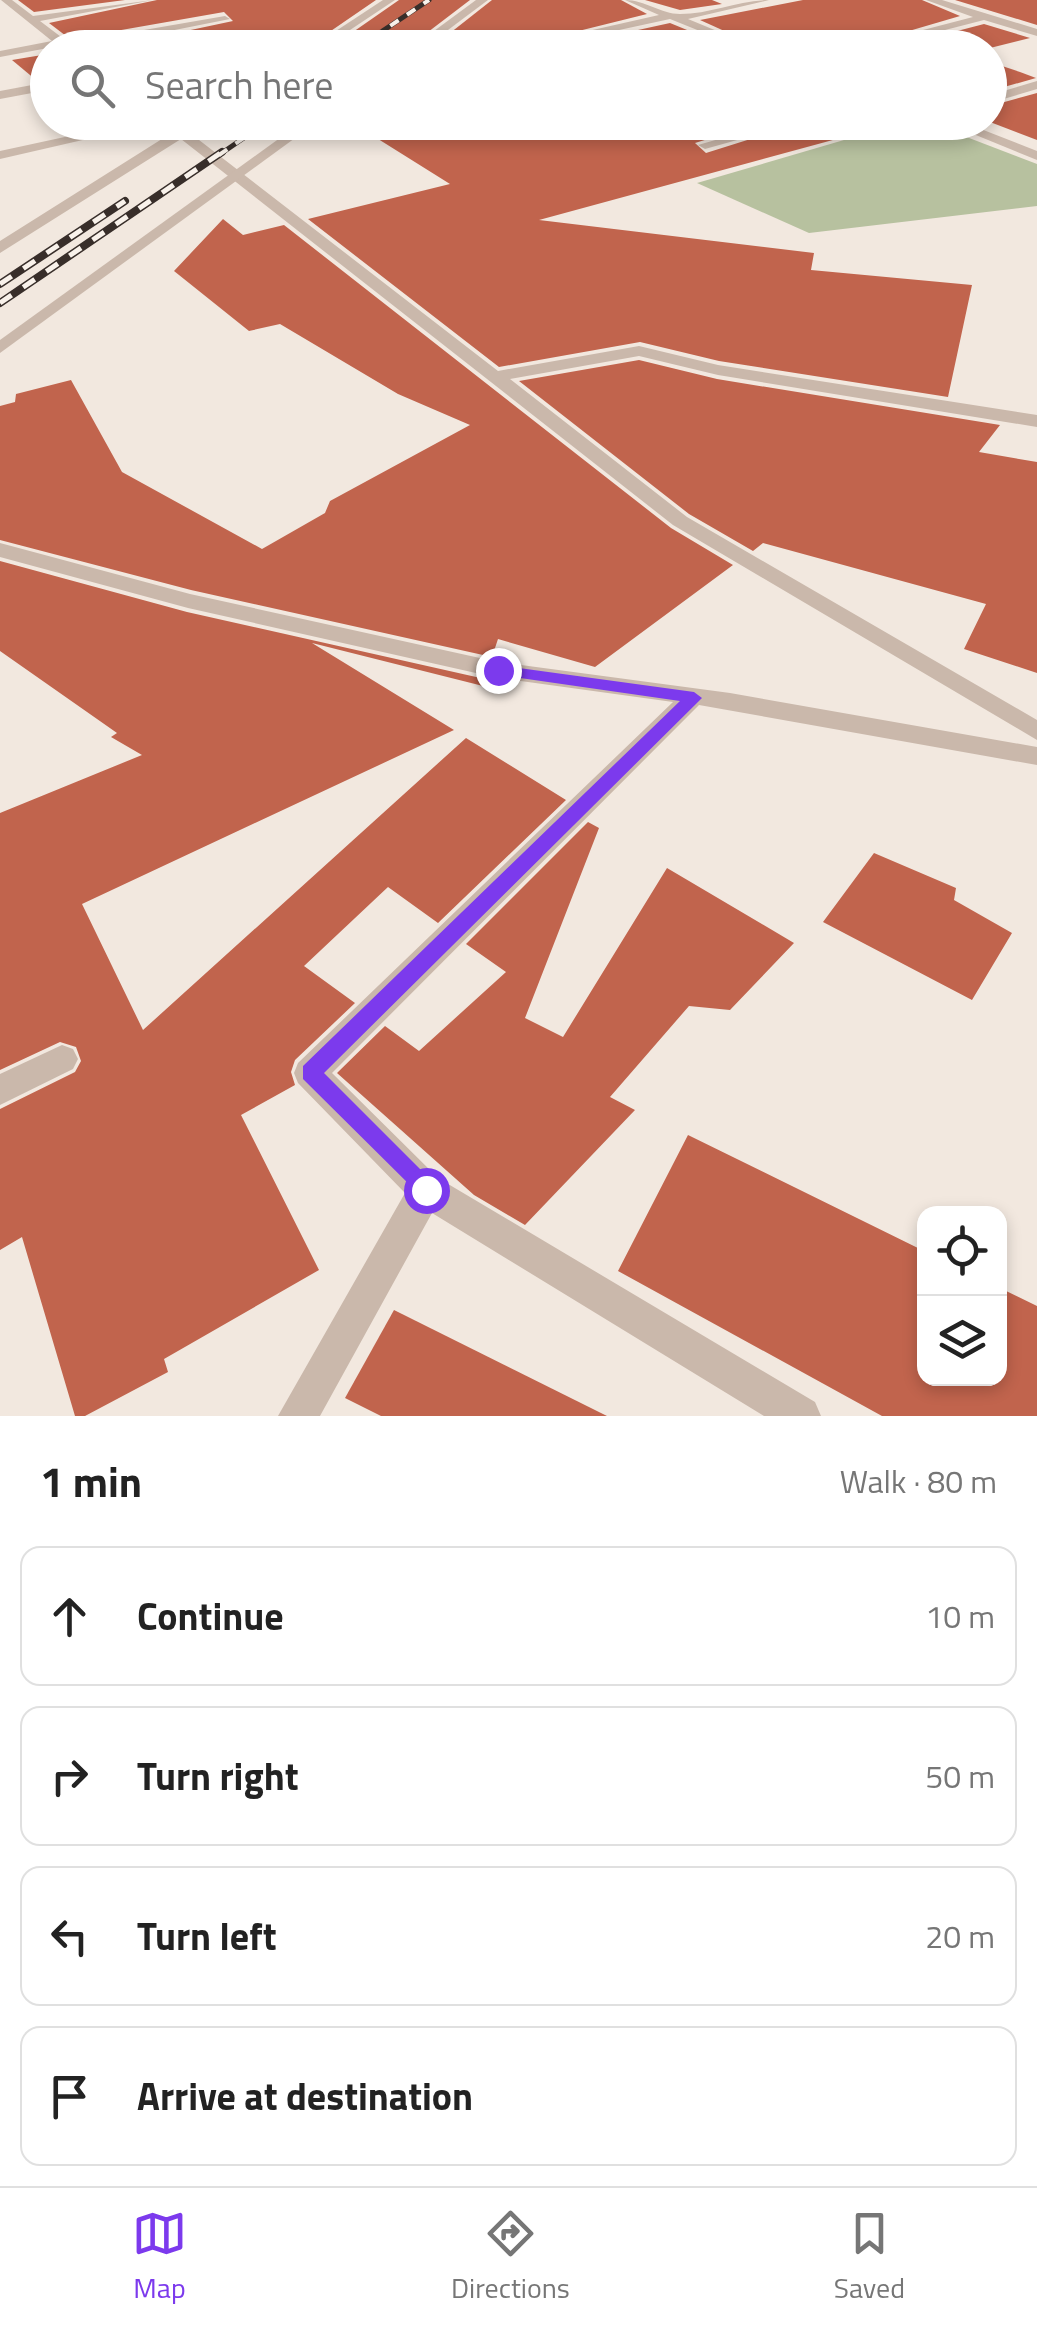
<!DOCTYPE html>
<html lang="en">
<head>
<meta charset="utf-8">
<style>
  body { margin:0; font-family:"Titillium Web",sans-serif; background:#f6f6f6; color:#222 }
  .controls { position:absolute; right:30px; bottom:30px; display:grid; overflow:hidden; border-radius:20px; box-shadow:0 5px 15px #0003 }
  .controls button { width:90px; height:90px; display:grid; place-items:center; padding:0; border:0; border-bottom:2px solid #e0e0e0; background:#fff; color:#222; font:50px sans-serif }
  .stop { position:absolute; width:30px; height:30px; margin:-22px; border:8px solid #7c3aed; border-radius:50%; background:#fff }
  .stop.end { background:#7c3aed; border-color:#fff; box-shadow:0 2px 10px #0008 }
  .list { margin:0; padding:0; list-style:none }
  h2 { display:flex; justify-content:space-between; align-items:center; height:130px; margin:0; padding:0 40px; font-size:42px }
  h2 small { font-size:32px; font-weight:400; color:#767676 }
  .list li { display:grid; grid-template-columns:65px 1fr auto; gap:30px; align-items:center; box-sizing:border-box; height:140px; margin:0 20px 20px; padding:0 20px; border:2px solid #e0e0e0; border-radius:20px }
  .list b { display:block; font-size:38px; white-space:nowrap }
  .list em { font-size:32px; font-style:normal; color:#767676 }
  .icon { flex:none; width:55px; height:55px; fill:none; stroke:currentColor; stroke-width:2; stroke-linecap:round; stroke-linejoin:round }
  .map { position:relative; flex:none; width:1037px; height:1416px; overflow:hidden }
  .search { position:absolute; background:#fff; box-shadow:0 5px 15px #0003; left:30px; right:30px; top:30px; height:110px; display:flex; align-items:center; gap:25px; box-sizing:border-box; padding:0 35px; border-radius:55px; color:#767676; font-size:38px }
  .sheet { height:770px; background:#fff }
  nav { display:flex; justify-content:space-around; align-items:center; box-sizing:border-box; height:140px; border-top:2px solid #e0e0e0; background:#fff; font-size:28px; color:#767676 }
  nav a { display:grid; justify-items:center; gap:5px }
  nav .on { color:#7c3aed }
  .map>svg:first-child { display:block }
</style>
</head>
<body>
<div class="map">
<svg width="1037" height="1416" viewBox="0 0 1037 1416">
  <rect width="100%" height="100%" fill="#f2e8df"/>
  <path fill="#b7c19f" d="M 902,123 L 930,123 L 1037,164 L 1037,206 L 809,233 L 697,183 Z"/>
  <g fill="#c1644d">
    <path d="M 18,0 L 125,0 L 34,12 Z"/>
    <path d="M 157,0 L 376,0 L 306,48 L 106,48 L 233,21 L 224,12 L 70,39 L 49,23 Z"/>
    <path d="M 399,0 L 470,0 L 407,48 L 330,48 Z"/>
    <path d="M 492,0 L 621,0 L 647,14 L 510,48 L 431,48 Z"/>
    <path d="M 645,0 L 712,0 L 722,4 L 680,10 Z"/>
    <path d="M 803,0 L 922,0 L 960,16 L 851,48 L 762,48 L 700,20 Z"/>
    <path d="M 955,0 L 1037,0 L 1037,25 Z"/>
    <path d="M 670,23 L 731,48 L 556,48 Z"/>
    <path d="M 984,24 L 1030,38 L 990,48 L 892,48 Z"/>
    <path d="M 48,54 L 48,78 L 36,80 L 12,60 Z"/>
    <path d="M 990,62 L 1020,72 L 1036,78 L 990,91 Z"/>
    <path d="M 1037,93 L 1037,140 L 990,122 L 990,106 Z"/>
    <path d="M 351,122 L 763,122 L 695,143 L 706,153 L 804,122 L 899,122 L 539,220 L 814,253 L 811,270 L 972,285 L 948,397 L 719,361 L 640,342 L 499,367 L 308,219 L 450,184 Z"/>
    <path d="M 223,219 L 243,235 L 284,225 L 671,528 L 733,565 L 595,667 L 498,639 L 492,657 L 191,590 L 0,540 L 0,406 L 15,402 L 16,394 L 71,380 L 122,472 L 262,549 L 325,513 L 330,501 L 470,425 L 398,394 L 280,324 L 249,331 L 174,271 Z"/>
    <path d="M 639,360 L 717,379 L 1000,425 L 979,452 L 1037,462 L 1037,673 L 964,649 L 986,604 L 763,543 L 753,551 L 689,514 L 519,381 Z"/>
    <path d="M 0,561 L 187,612 L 485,679 L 483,686 L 312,643 L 454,730 L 82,904 L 143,1030 L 466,738 L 566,800 L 438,923 L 388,887 L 304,966 L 355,1003 L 295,1060 L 291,1072 L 295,1085 L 241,1115 L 319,1270 L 164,1359 L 168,1372 L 85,1416 L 75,1416 L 22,1237 L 0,1250 L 0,1109 L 75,1072 L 81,1061 L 76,1047 L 60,1042 L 0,1070 L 0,813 L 142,755 L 111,737 L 117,733 L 0,651 Z"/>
    <path d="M 588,822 L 599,828 L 525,1018 L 563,1037 L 667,868 L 794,943 L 730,1010 L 689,1006 L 610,1097 L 635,1110 L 525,1225 L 474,1195 L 337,1073 L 385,1026 L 419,1051 L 506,972 L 466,944 Z"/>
    <path d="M 874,853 L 956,888 L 954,900 L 1012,933 L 972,1000 L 823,922 Z"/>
    <path d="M 688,1135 L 924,1251 L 924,1378 L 1000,1378 L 1000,1288 L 1037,1306 L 1037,1416 L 882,1416 L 618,1271 Z"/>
    <path d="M 394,1310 L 607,1416 L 381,1416 L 345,1398 Z"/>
  </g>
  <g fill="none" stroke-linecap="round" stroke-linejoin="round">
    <g fill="#cab8ab" fill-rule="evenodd">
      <path d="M 1,0 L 12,0 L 33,16 L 153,0 L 40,21 L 69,43 L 225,16 L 230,19 L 84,48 L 48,48 L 0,57 L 0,51 L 52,41 Z"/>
      <path d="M 383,0 L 395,0 L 323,48 L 310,48 Z"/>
      <path d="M 625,0 C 645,0 661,14 680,14 C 710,14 739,0 769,0 L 688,19 L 758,48 L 742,48 L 670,19 L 536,48 L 513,48 L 659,15 Z"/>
      <path d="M 926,0 L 942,0 L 1037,29 L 1037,36 L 984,20 L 875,48 L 854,48 L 973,17 Z"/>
      <path d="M 1037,81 L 1037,89 L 990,103 L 990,95 Z"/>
      <path d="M 48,82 L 48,90 L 0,99 L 0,91 Z"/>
      <path d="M 134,122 L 161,122 L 0,159 L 0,151 Z"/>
      <path d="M 162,122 L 182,127 L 204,122 L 190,133 L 498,371 L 639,346 L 718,365 L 1037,415 L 1037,427 L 718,375 L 639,356 L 510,379 L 687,517 L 1037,720 L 1037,740 L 673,525 L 181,139 L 0,253 L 0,241 L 173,132 Z"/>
      <path d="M 778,122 L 801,122 L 705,149 L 698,145 Z"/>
      <path d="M 944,122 L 963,122 L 1037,151 L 1037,160 Z"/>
      <path d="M 0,543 L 190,594 L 498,662 L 730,693 L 1037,747 L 1037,765 L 699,705 L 332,1073 L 438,1178 L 815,1402 L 821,1416 L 764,1416 L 432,1213 L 320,1416 L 278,1416 L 405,1193 L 298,1083 L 294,1073 L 298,1063 L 673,702 L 498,678 L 188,608 L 0,557 Z"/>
      <path d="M 62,1045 L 73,1049 L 78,1059 L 73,1069 L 0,1105 L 0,1074 Z"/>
    </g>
    <g fill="#cab8ab" fill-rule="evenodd">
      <path d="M 476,0 L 488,0 L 424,48 L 411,48 Z"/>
      <path d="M 302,122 L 317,122 L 0,353 L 0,340 Z"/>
    </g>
    <defs>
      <g id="rail-far1">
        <path d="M 357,48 L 429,0"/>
        <path d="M 219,155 L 267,122"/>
      </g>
      <g id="rail">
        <path d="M 0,284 L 125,201"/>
        <path d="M 0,303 L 222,152"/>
      </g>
    </defs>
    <use href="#rail-far1" stroke="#382e2a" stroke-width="5"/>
    <use href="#rail" stroke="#382e2a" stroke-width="8"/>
    <use href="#rail-far1" stroke="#f9f2eb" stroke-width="4" stroke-dasharray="10" stroke-linecap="butt"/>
    <use href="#rail" stroke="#f9f2eb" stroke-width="5" stroke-dasharray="14" stroke-linecap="butt"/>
  </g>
  <path fill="#7c3aed" d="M 498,665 L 694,692 L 702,698 L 324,1073 L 434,1183 L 437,1190 L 426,1201 L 303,1079 L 303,1066 L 680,701 L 493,674 L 493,666 Z"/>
</svg>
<div class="controls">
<button><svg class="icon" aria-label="locate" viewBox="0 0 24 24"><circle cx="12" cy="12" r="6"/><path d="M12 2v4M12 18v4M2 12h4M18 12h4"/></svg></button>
<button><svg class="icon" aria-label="layers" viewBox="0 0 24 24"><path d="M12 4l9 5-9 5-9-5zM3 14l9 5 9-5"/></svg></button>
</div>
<div class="stop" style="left:426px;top:1190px"></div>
<div class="stop end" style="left:498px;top:670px"></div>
<div class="search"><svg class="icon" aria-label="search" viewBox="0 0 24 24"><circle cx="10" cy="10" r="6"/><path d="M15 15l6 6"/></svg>Search here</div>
</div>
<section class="sheet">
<h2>1 min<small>Walk · 80 m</small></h2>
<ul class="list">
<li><svg class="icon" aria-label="ahead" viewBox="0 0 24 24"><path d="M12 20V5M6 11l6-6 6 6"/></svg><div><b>Continue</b></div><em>10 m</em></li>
<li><svg class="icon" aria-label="right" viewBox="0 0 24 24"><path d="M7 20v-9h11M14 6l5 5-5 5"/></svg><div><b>Turn right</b></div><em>50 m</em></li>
<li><svg class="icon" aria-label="left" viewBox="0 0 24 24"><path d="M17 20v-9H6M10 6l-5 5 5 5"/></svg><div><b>Turn left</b></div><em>20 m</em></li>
<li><svg class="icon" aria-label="arrive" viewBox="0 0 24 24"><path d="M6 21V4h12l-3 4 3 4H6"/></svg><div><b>Arrive at destination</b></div></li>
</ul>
</section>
<nav>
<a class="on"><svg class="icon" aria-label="map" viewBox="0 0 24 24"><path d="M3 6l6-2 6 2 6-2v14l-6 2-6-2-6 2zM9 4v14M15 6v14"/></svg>Map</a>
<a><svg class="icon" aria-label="directions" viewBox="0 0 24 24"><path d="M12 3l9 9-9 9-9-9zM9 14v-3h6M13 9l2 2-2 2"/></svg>Directions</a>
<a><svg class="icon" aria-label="saved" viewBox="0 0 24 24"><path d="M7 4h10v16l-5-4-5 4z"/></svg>Saved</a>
</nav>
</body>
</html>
